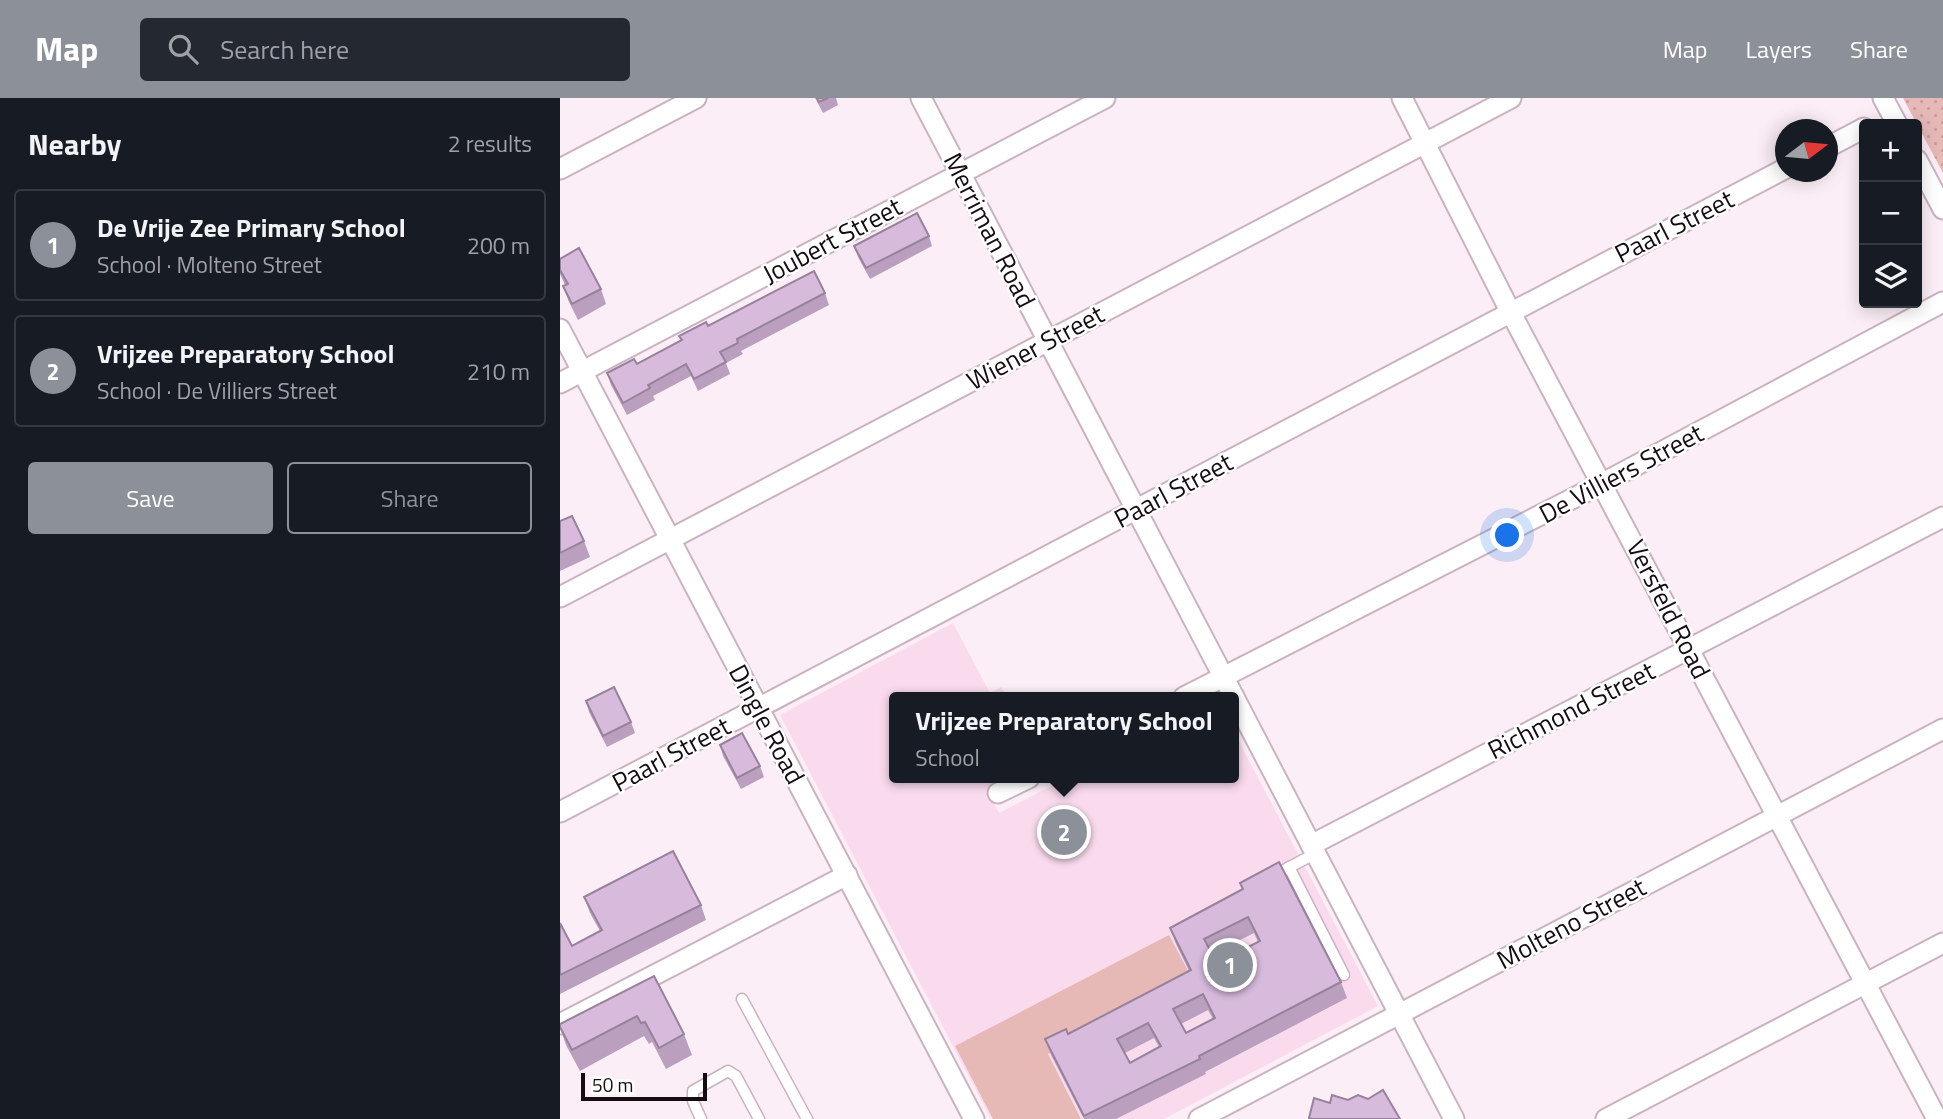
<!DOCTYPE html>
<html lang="en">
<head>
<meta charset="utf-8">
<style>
  body { margin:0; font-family:"Titillium Web",sans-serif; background:#242831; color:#f1f3f6 }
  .controls { position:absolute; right:21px; top:21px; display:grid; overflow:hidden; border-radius:7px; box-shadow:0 4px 18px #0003 }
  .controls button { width:63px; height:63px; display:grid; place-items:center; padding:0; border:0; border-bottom:2px solid #363941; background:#171b24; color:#f1f3f6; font:35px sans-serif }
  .compass { position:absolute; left:1215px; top:21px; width:63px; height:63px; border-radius:50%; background:#171b24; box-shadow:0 4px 18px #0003; rotate:74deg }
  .scale { position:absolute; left:21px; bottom:18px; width:126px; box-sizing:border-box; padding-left:7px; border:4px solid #140c11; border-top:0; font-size:19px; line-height:24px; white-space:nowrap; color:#140c11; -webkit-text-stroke:5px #fff; paint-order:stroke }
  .you { position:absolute; left:948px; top:438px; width:24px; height:24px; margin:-18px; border:5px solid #fff; border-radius:50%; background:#1a73e8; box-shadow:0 0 0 10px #1a73e833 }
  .badge { display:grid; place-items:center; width:46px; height:46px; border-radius:50%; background:#8c9099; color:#fff; font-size:23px; font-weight:700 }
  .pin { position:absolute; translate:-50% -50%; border:4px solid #fff; box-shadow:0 2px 7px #0006 }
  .popup { position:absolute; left:329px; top:594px; width:350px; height:91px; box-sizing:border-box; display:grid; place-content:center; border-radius:7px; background:#171b24; filter:drop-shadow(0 2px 5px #0005); font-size:23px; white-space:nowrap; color:#9ea1a6 }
  .popup b { font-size:26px; color:#f1f3f6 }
  .popup::after { content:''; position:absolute; left:50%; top:100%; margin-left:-14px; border:14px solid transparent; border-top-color:#171b24 }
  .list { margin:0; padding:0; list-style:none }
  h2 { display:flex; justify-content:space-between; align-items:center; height:91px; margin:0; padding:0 28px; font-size:30px }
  h2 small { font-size:23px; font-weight:400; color:#9ea1a6 }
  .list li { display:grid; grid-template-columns:46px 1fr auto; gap:21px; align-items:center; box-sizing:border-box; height:112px; margin:0 14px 14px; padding:0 14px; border:2px solid #363941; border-radius:7px }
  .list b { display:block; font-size:26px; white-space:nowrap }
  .list p { margin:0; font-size:23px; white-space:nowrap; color:#9ea1a6 }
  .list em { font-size:23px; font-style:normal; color:#9ea1a6 }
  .actions { display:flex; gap:14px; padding:21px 28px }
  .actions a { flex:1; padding:16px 0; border:2px solid #8c9099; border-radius:7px; text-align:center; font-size:24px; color:#8c9099 }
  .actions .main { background:#8c9099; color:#fff }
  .icon { flex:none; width:38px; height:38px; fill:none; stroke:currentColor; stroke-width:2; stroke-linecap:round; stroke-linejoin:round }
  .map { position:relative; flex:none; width:1383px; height:1021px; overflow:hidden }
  header { display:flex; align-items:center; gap:42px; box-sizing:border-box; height:98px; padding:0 35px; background:#8c9099; color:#fff }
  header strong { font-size:33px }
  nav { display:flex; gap:38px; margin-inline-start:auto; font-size:24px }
  .search { width:490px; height:63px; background:#242831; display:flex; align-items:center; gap:18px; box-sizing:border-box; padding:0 24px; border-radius:7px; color:#9ea1a6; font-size:26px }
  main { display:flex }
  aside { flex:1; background:#171b24 }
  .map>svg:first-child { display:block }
</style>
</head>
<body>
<header>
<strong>Map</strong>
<div class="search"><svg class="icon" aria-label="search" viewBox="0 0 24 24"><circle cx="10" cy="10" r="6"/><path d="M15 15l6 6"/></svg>Search here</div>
<nav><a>Map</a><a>Layers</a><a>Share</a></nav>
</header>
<main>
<aside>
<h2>Nearby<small>2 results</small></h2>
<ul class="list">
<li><span class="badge">1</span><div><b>De Vrije Zee Primary School</b><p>School · Molteno Street</p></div><em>200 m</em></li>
<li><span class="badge">2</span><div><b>Vrijzee Preparatory School</b><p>School · De Villiers Street</p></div><em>210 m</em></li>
</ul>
<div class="actions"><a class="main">Save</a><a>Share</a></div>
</aside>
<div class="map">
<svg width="1383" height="1021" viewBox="0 0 1383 1021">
  <defs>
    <pattern id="green-dots" width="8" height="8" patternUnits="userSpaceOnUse" patternTransform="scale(1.75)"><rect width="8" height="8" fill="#e6b9b7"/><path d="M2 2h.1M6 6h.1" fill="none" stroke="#c49e9c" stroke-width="1.8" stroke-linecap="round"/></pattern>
  </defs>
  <rect width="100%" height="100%" fill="#fceef6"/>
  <path fill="#fadbee" d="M 393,525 L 430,595 L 441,589 L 447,599 L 334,599 L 334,680 L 450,680 L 427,692 L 439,715 L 507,680 L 674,680 L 674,634 L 818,908 L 604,1021 L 431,1021 L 220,617 Z"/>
  <path fill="url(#green-dots)" d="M 1343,0 L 1383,0 L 1383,75 Z"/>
  <path fill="#e6b9b7" d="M 609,837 L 634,884 L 488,956 L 521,1021 L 433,1021 L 395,948 Z"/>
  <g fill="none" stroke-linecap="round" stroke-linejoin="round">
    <defs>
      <g id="lane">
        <path d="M 729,769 L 784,877"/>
        <path d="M 713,778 L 756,755"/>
        <path d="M 182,901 L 247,1021"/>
        <path d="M 141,1021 L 133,1003 L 133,993 L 168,973 L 176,978 L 199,1021"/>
      </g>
      <g id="street">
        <path d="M 361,0 L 674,599"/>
        <path d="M 842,0 L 950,213 L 1377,1021"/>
        <path d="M 1323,0 L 1337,26"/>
        <path d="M 1268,49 L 1304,30"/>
        <path d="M 1357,62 L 1383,111"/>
        <path d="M 0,71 L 136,0"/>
        <path d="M 0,231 L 414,1021"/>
        <path d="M 0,285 L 545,0"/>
        <path d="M 0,499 L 951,0"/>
        <path d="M 624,599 L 1043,385 L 1383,204"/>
        <path d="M 674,599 L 894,1021"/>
        <path d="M 438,695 L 469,680"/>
        <path d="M 0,714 L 1226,70"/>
        <path d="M 751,747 L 1383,419"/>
        <path d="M 0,926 L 287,777"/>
        <path d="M 639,1021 L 1383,631"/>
        <path d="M 1046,1021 L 1383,845"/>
      </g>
    </defs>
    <use href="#lane" stroke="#cab3c1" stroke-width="13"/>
    <use href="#street" stroke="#cab3c1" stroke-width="23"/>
    <use href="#lane" stroke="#fff" stroke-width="10"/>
    <use href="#street" stroke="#fff" stroke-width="19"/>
  </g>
  <g fill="#baa0be" fill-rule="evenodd">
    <path d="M 255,0 L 276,0 L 278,7 L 263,15 Z"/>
    <path d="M 369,138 L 372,148 L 310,181 L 298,159 L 294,148 Z"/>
    <path d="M 0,161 L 41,191 L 46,206 L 18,222 L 9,204 L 3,188 L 5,187 L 0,176 Z"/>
    <path d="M 265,195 L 269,207 L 181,253 L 183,256 L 166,265 L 170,276 L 138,293 L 131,278 L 93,298 L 95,302 L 67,317 L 51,287 L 47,275 L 77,266 L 121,243 L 119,238 L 148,228 Z"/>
    <path d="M 0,423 L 24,443 L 30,459 L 0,473 Z"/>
    <path d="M 26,603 L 71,624 L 75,635 L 47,649 L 29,614 Z"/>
    <path d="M 160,647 L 200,668 L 204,679 L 181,691 L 163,658 Z"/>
    <path d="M 680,785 L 781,884 L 787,900 L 645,974 L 646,976 L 556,1021 L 524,1021 L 491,957 L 485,941 L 508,936 L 629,873 L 616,846 L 610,830 L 683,792 ZM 694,835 L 698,844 L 657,865 L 652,856 ZM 648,912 L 653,921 L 626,935 L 621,926 ZM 594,940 L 599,949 L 570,965 L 565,955 Z"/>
    <path d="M 24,799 L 141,807 L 146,822 L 0,896 L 0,825 L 12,848 L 40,833 L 30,815 Z"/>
    <path d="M 94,878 L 124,936 L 132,957 L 106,971 L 92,944 L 89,946 L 84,938 L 20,973 L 6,947 L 0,930 Z"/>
  </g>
  <g fill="#d8badd" stroke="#97829b" stroke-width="2" fill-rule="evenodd">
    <path d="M 257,0 L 268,0 L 259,4 Z"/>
    <path d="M 357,115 L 369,138 L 306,170 L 294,148 Z"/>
    <path d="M 19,150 L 41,191 L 12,206 L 3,188 L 8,186 L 0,172 L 0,161 Z"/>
    <path d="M 254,173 L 265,195 L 177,241 L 178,245 L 160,254 L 166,264 L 134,281 L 126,266 L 88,287 L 90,290 L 63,305 L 47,275 L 74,261 L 77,266 L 122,242 L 119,238 L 146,224 L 148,228 Z"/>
    <path d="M 12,418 L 24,443 L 0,455 L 0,423 Z"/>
    <path d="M 54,589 L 71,624 L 43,638 L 26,603 Z"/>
    <path d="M 182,635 L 200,668 L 177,680 L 160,647 Z"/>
    <path d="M 113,753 L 141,807 L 0,877 L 0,825 L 12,848 L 42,832 L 24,799 Z"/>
    <path d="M 719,764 L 781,884 L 639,958 L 640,961 L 524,1018 L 485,941 L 506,931 L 508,936 L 631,872 L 610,830 L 683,791 L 680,785 ZM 688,819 L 700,843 L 657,865 L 644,841 ZM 643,896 L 655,920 L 626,935 L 613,911 ZM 588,925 L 601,948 L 570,965 L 557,941 Z"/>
    <path d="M 94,878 L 124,936 L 99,950 L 85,924 L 81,925 L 77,918 L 12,952 L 0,929 L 0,926 Z"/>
    <path d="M 823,992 L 840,1021 L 752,1021 L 749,1020 L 754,1000 L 770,1005 L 772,997 L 788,1002 L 798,997 L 808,1001 Z"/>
  </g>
  <g text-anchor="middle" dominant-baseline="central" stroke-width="5" stroke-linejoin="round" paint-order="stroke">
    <g font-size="26" fill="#140c11" stroke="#fff">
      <text transform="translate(1114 128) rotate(-27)">Paarl Street</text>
      <text transform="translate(430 132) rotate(63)">Merriman Road</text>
      <text transform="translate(272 142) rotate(-28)">Joubert Street</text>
      <text transform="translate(475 249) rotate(-28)">Wiener Street</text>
      <text transform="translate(1061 375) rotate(-28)">De Villiers Street</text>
      <text transform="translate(613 392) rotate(-28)">Paarl Street</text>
      <text transform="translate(1109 511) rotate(63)">Versfeld Road</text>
      <text transform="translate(1011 612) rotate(-27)">Richmond Street</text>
      <text transform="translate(207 626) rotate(62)">Dingle Road</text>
      <text transform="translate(111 656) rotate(-28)">Paarl Street</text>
      <text transform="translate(1011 825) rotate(-28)">Molteno Street</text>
    </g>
  </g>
</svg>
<div class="controls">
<button>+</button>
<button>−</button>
<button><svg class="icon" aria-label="layers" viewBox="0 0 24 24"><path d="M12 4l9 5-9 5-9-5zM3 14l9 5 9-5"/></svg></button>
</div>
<svg class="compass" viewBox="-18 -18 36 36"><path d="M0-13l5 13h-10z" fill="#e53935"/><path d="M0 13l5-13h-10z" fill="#9ea1a6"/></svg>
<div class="scale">50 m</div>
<div class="you"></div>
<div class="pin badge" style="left:670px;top:867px">1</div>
<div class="pin badge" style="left:504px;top:734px">2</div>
<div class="popup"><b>Vrijzee Preparatory School</b>School</div>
</div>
</main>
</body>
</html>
